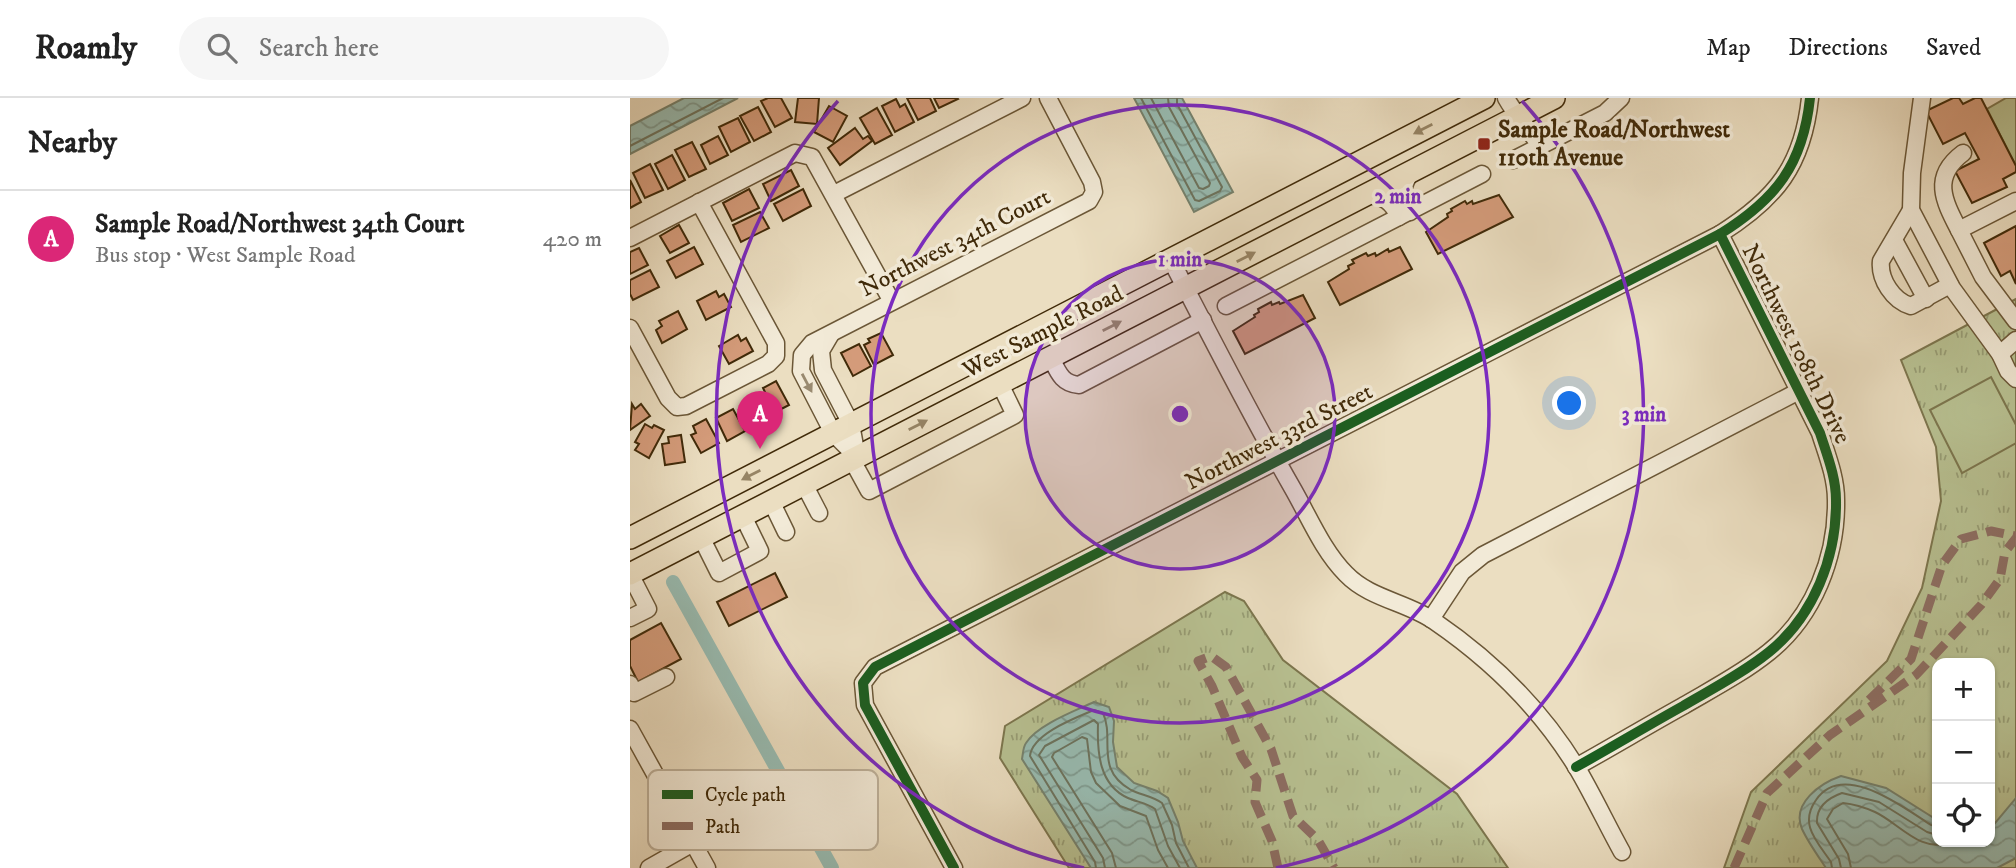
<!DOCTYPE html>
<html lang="en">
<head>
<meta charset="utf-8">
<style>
  body { margin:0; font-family:"IM FELL DW Pica",serif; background:#f6f6f6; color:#222 }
  .controls { position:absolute; right:21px; bottom:21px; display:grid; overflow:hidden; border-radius:14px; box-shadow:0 2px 5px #0004 }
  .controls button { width:63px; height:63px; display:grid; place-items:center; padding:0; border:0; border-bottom:2px solid #e0e0e0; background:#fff; color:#222; font:35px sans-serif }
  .you { position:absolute; left:940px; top:306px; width:24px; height:24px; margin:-18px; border:5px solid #fff; border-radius:50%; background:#1a73e8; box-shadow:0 0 0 10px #1a73e833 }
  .badge { display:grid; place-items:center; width:46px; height:46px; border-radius:50%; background:#db2777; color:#fff; font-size:23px; font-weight:700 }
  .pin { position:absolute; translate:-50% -58px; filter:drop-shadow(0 2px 4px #0008) }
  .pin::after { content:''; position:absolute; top:37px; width:24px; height:21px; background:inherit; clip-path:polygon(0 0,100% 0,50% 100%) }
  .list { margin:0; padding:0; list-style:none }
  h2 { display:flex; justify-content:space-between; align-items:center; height:91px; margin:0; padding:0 28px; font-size:30px }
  h2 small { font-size:23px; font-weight:400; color:#767676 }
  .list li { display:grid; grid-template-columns:46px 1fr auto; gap:21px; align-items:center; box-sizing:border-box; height:98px; padding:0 28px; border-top:2px solid #e0e0e0 }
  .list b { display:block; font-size:26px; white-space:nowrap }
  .list p { margin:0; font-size:23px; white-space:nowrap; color:#767676 }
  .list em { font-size:23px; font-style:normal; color:#767676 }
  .icon { flex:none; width:38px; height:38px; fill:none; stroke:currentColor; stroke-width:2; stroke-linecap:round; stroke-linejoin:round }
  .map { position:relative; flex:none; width:1386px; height:770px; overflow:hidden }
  header { display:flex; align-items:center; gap:42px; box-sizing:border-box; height:98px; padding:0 35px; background:#fff; border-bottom:2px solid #e0e0e0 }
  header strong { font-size:33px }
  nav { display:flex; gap:38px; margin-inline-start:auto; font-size:24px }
  .search { width:490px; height:63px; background:#f6f6f6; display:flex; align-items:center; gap:18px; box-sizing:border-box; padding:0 24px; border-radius:38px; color:#767676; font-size:26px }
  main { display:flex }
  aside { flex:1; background:#fff }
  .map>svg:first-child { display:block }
</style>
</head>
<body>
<header>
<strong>Roamly</strong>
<div class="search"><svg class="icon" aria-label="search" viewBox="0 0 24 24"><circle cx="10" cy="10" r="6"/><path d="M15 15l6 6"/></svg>Search here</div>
<nav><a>Map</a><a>Directions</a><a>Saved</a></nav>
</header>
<main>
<aside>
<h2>Nearby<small></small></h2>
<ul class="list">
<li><span class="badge">A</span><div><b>Sample Road/Northwest 34th Court</b><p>Bus stop · West Sample Road</p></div><em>420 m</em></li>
</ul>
</aside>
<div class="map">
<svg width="1386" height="770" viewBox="0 0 1386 770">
  <defs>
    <pattern id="grass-tufts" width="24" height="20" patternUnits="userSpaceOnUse" patternTransform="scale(1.75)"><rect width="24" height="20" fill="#b8c192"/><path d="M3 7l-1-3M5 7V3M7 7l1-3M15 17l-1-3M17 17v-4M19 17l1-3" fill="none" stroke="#979d75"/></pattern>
    <pattern id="water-waves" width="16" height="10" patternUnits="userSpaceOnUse" patternTransform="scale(1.75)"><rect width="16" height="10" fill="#98bcb2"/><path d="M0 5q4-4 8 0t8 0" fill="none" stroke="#7d998f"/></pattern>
  </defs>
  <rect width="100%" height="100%" fill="#ebdec1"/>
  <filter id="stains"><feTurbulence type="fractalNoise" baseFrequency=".00286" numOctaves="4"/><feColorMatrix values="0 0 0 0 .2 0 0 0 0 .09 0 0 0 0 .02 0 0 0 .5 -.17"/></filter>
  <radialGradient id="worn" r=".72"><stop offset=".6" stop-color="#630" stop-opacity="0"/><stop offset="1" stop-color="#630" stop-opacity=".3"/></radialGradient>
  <g fill="url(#grass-tufts)" stroke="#7c764e" stroke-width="2" fill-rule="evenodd">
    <path d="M 1386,201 L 1386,770 L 1094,770 L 1121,694 L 1257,563 L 1292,490 L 1311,403 L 1306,349 L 1271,262 ZM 1307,565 L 1360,565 L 1360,744 L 1307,744 Z"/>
    <path d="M 595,494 L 614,503 L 653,562 L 827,696 L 878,770 L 439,770 L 370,660 L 375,628 Z"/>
  </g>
  <g fill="#b8c192" stroke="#7c764e" stroke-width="2">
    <path d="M 1376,0 L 1386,0 L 1386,68 L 1357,11 Z"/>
    <path d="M 1361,279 L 1386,327 L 1386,345 L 1332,375 L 1300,312 Z"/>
  </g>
  <g fill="url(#water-waves)" stroke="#75826e" stroke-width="2">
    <path d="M 54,0 L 108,0 L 0,56 L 0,28 Z"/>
    <path d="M 504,0 L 552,0 L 603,94 L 564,114 Z"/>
    <path d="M 464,604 L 479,609 L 484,623 L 483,644 L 487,669 L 504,685 L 527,693 L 538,700 L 548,724 L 553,743 L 567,770 L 461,770 L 392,661 C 393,656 393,649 396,645 C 407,627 445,613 464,604 Z"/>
    <path d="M 1211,678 L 1256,690 L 1307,722 L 1307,744 L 1360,744 L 1360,731 L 1386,700 L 1386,760 L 1367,770 L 1196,770 C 1188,758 1178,744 1172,731 C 1161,705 1191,685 1211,678 Z"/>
  </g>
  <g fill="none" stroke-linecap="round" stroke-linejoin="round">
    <g stroke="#6c735e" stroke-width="2">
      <path d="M 511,0 L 565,102 L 569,103 L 590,93 L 592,89 L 547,6 L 547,0"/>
      <path d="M 521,0 L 569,90 L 573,91 L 579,88 L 580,85 L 539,9 L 538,0"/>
      <path d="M 0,48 L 93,0"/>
      <path d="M 466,770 L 465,764 L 400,658 C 402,636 445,620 464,612 L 473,615 C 485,641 464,671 501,692 C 511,697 522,698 532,705 L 542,727 L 546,745 L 559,770"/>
      <path d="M 475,770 L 473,760 L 409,657 L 415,648 L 464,622 L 468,626 C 467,654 469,687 498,700 C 507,704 517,705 525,711 L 538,748 L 550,770"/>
      <path d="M 486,770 L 482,755 L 422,659 L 424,655 L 452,639 L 457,641 L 461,674 L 466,685 L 490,708 L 516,718 L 528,752 L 538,770"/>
      <path d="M 1202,770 L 1201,764 C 1186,742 1169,726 1186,702 C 1213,662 1274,710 1301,727 L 1307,728"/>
      <path d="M 1211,770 L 1209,761 L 1187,725 C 1186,709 1198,700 1212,695 L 1249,704 L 1297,734 L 1307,737"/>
      <path d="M 1221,770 L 1218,756 L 1197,721 L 1203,711 L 1213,705 C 1223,706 1236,710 1245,714 C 1269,725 1291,756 1319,744"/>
    </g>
    <path stroke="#98bcb2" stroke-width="14" d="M 43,484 L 202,770"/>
  </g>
  <g fill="#d59c7b" stroke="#402a09" stroke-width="2">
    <path d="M 138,0 L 151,0 L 162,20 L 145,29 L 131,3 Z"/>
    <path d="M 168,0 L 189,0 L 187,26 L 165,24 Z"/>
    <path d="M 277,0 L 300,0 L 306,13 L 288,22 Z"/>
    <path d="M 304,0 L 327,0 L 328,1 L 309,10 Z"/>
    <path d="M 1323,0 L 1329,0 L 1333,6 L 1345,0 L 1351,0 L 1386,68 L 1386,74 L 1373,81 L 1377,89 L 1342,105 L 1325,73 L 1349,61 L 1335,35 L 1313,46 L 1296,13 Z"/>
    <path d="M 266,1 L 270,9 L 275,6 L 284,24 L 265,34 L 252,8 Z"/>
    <path d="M 199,8 L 217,18 L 203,44 L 184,34 Z"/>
    <path d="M 128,9 L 141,34 L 124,43 L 110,18 Z"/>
    <path d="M 247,10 L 262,37 L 245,46 L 230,20 Z"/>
    <path d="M 108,20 L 120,44 L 101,54 L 89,29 Z"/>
    <path d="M 225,30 L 233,41 L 238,38 L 242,43 L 210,67 L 198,50 Z"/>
    <path d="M 88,38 L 98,57 L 80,66 L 71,47 Z"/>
    <path d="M 62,44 L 76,71 L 59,79 L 45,52 Z"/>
    <path d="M 42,57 L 55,82 L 38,91 L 25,66 Z"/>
    <path d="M 20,66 L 33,92 L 15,100 L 3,75 Z"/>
    <path d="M 161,72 L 169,88 L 141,103 L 133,86 Z"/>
    <path d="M 0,82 L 11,104 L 0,110 Z"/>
    <path d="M 119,91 L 129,110 L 102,123 L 93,105 Z"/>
    <path d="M 173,91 L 181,108 L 153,123 L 144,106 Z"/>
    <path d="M 869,97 L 883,119 L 808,156 L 796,134 L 818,119 L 817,116 L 822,113 L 821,111 L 835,103 L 837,106 L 842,103 L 843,106 Z"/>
    <path d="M 130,114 L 139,130 L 111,144 L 103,127 Z"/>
    <path d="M 49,127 L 59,145 L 40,155 L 30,138 Z"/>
    <path d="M 1386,128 L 1386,186 L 1380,173 L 1371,178 L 1354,145 Z"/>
    <path d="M 64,149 L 73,166 L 46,180 L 37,163 Z"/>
    <path d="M 770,149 L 782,171 L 710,207 L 698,184 L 719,171 L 718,168 L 724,165 L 722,162 L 736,155 L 738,158 L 745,155 L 746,158 L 758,151 L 759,154 Z"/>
    <path d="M 9,150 L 18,167 L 0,176 L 0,154 Z"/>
    <path d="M 20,172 L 29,189 L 3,202 L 0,196 L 0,182 Z"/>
    <path d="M 86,193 L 89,199 L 94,196 L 101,209 L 76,222 L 67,203 Z"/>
    <path d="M 673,197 L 685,220 L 615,256 L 603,233 L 625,219 L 624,217 L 629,214 L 628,211 L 641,204 L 642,207 L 649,204 L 650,206 Z"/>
    <path d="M 48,213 L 57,231 L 32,245 L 26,232 L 32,228 L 29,223 Z"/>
    <path d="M 251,235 L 263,257 L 244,267 L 234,247 L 240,244 L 238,241 Z"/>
    <path d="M 108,237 L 111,243 L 116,240 L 123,253 L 99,266 L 89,248 Z"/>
    <path d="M 229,246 L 241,268 L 223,278 L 211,255 Z"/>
    <path d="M 146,283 L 159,307 L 140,317 L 131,299 L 136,296 L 133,290 Z"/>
    <path d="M 125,299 L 137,321 L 123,328 L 119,321 L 115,323 L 109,312 L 114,310 L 112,306 Z"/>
    <path d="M 2,306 L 5,311 L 11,306 L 20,318 L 0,332 Z"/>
    <path d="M 103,311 L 115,333 L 97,343 L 86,320 Z"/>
    <path d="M 76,321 L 89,345 L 71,355 L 61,337 L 66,335 L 63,328 Z"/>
    <path d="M 15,326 L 22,330 L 24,327 L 34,332 L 19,360 L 5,352 L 9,346 L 5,344 Z"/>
    <path d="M 51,337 L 55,364 L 35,367 L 32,346 L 39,345 L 38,339 Z"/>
    <path d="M 145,475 L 157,499 L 99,528 L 87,504 Z"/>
    <path d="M 31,525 L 51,561 L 8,584 L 0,568 L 0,542 Z"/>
  </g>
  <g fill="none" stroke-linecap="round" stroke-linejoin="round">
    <defs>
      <g id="minor">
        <path d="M 876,0 C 886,18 899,31 910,48"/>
        <path d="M 1292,0 L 1282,75 L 1281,112 L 1322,190 L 1370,256 L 1378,273 L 1386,281"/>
        <path d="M 883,62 L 975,15 L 991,0"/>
        <path d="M 204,96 L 392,0"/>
        <path d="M 737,97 C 754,98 762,104 769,119"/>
        <path d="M 1386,103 L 1329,132 L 1353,179 L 1386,223"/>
        <path d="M 1281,112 L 1251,163 C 1249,181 1263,203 1281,208 L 1320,187"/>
        <path d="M 780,114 C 771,98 771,89 781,74"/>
        <path d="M 1329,132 C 1314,103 1301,79 1333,55"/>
        <path d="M 0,140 L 165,55 L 182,59 L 261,202"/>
        <path d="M 1264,142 L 1296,201"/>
        <path d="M 541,162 C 581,239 620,316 663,391 C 679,419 693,453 716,476 C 740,501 777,504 804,523 C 861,562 911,611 947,670 C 963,697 977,727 992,754"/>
        <path d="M 596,208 L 852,76"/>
        <path d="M 0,230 L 38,300 L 47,309 L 56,308 L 138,266 L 146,258 L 146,245 L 69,104"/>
        <path d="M 201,236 L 191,253 L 193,272 L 221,326 L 227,359"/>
        <path d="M 1370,256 L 1386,242"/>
        <path d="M 421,260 C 428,274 432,286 449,287 L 573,222"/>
        <path d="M 227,359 L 203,335 L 171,273 L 172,257 L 182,245 L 459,103 L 464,94 L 462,84 L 418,0"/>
        <path d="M 222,362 L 239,393 L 385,317 L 370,286"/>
        <path d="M 174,386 L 189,415"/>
        <path d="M 141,403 L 156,434"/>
        <path d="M 71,439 L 89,475 L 130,453 L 113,418"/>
        <path d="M 0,520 L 18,511 L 0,476"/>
        <path d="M 801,521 L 832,474 L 853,457 L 1169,293"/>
        <path d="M 0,586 L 4,595 L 36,579"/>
        <path d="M 0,631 L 77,770"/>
        <path d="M 946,669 C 982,649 1017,628 1053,608 C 1082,591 1113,575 1139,554 C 1184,518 1207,458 1206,402 C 1206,379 1197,357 1190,335 L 1090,136 C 1146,101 1173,67 1180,0"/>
        <path d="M 19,770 L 63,745"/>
        <path d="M 324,770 L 235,607 L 233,585 L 245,569 L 1090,136"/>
      </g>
      <g id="major">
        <path d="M 0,440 L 854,0"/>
        <path d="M 0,476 L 924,0"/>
      </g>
    </defs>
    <use href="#minor" stroke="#6b5737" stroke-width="19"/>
    <use href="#major" stroke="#402a09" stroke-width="24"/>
    <use href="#minor" stroke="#f2ead7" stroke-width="16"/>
    <use href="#major" stroke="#ebdec1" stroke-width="21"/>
    <g stroke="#8d6e63" stroke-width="9" stroke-dasharray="18 9" stroke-linecap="butt">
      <path d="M 1239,602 L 1281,561 L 1312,467 L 1331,441 L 1361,433 L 1386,438"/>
      <path d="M 648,770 L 642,743 L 625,704 L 627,682 L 612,659 L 582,588 L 568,563 L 581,558 L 596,569 L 641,651 L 663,718 L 688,742 L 704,770"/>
      <path d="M 1104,770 L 1137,695 L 1200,637 L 1286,577 L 1351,507 L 1370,481 L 1375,454 L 1386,440"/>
    </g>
    <defs>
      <g id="cycleway">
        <path d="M 946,669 C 982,649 1017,628 1053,608 C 1082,591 1113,575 1139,554 C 1184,518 1207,458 1206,402 C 1206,379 1197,357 1190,335 L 1090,136 C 1146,101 1173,67 1180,0"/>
        <path d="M 324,770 L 235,607 L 233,585 L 245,569 L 1090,136"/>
      </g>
    </defs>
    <use href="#cycleway" stroke="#f2ead7" stroke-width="15"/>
    <use href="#cycleway" stroke="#1b5e20" stroke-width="10"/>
  </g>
  <defs><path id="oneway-solid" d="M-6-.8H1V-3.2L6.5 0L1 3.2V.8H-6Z" transform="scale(1.75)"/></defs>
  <g fill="#968465">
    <use href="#oneway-solid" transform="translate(793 31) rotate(153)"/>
    <use href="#oneway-solid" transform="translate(616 159) rotate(-27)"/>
    <use href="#oneway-solid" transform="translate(482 228) rotate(-27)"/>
    <use href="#oneway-solid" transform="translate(288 327) rotate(-27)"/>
    <use href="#oneway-solid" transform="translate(121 377) rotate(153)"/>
  </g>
  <use fill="#998a70" href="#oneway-solid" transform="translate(177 285) rotate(62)"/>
  <circle cx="550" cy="316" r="155" fill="#7b2cbf" fill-opacity=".12"/>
  <g fill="none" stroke="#7b2cbf" stroke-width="3.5">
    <circle cx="550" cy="316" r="155"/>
    <circle cx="550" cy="316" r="309"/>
    <path d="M454 770A464 464 0 0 1 208 3M892 3A464 464 0 0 1 646 770"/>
  </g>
  <rect fill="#8f2418" stroke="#f2ead7" stroke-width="2.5" x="847" y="39" width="14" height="14" rx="3.5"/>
  <g text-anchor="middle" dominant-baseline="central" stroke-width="7" stroke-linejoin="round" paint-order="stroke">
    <g font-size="24" font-weight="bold" fill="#402a09" stroke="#f2ead7" text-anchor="start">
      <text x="868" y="32">Sample Road/Northwest<tspan x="868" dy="28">110th Avenue</tspan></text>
    </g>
    <g font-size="24" fill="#402a09" stroke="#f2ead7">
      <text transform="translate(325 145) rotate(-27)">Northwest 34th Court</text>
      <text transform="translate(413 234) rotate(-27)">West Sample Road</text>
      <text transform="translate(1166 246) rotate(64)">Northwest 108th Drive</text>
      <text transform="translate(649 339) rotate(-27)">Northwest 33rd Street</text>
    </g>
  </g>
  <rect x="18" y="672" width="230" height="80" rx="10" fill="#f2ead7" stroke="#bdb099" stroke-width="2"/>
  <rect x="32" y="692" width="31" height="9" fill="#1b5e20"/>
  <rect x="32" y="724" width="31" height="8" fill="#8d6e63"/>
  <g font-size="19" fill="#402a09">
    <text x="75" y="703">Cycle path</text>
    <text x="75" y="735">Path</text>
  </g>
  <circle cx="550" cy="316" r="10" fill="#7b2cbf" stroke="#f2ead7" stroke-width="3.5"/>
  <g font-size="21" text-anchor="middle" font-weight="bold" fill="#7b2cbf" stroke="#f2ead7" stroke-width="7" stroke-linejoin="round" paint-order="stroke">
    <text x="768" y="105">2 min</text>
    <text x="550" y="168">1 min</text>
    <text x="1014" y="323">3 min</text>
  </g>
  <rect width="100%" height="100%" filter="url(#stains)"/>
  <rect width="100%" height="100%" fill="url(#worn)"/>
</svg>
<div class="controls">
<button>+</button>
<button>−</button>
<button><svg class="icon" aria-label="locate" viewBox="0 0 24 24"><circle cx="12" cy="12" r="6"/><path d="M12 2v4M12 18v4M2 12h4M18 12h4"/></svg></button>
</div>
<div class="you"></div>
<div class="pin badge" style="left:130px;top:351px">A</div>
</div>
</main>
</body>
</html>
